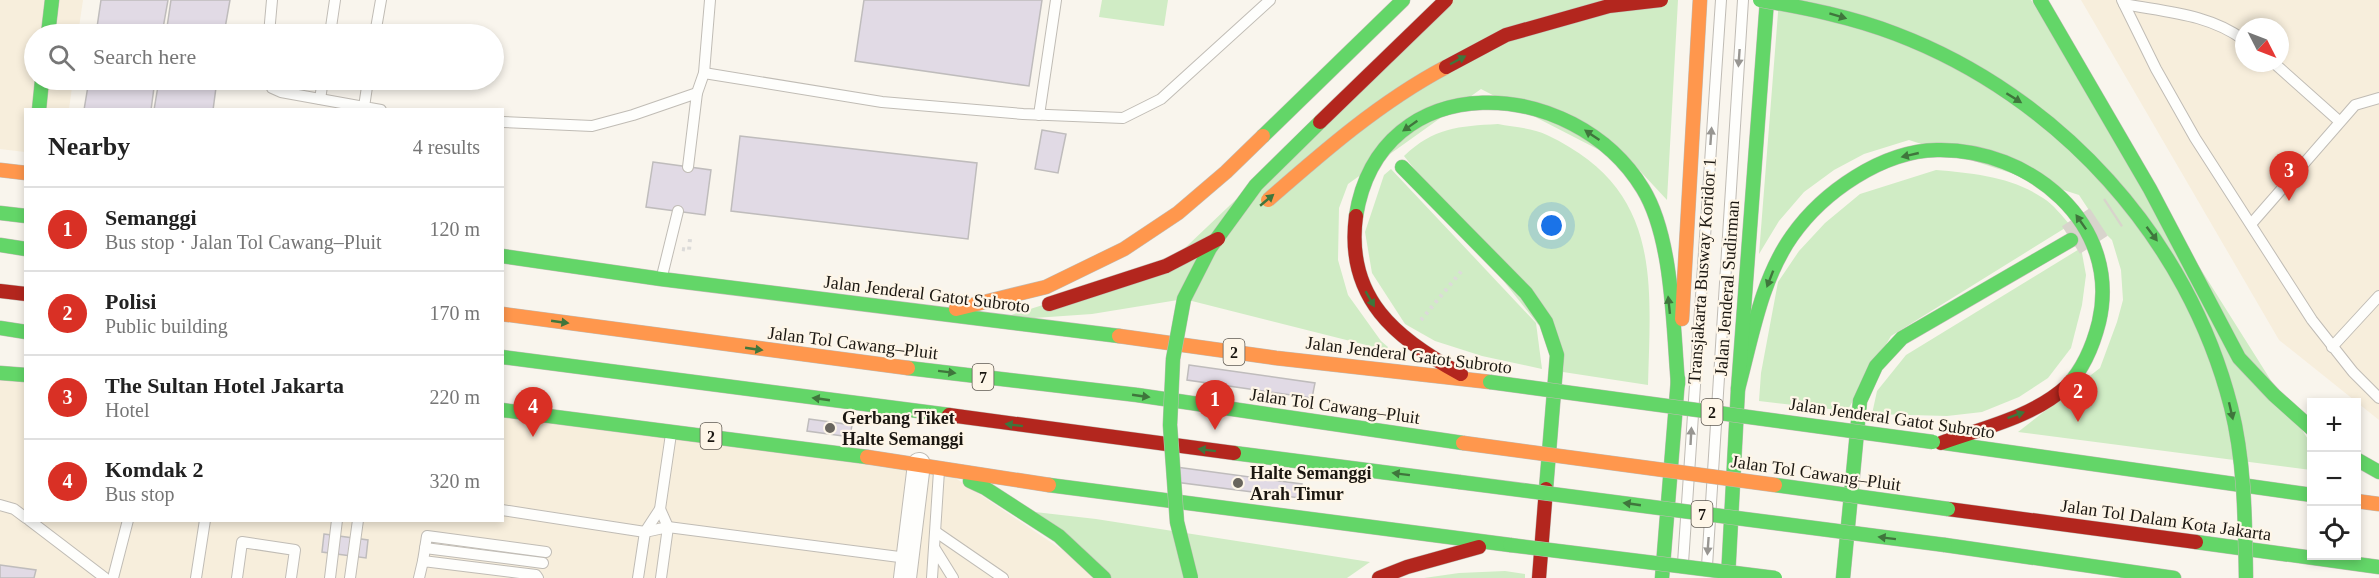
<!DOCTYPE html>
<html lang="en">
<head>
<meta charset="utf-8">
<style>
  body { margin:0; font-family:Georgia,serif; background:#f6f6f6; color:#222 }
  .controls { position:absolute; right:18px; bottom:18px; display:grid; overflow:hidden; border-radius:0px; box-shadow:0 3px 9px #0003 }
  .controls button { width:54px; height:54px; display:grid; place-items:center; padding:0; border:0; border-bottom:2px solid #e0e0e0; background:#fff; color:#222; font:30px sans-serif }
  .compass { position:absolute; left:2235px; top:18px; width:54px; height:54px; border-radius:50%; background:#fff; box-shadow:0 3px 9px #0003; rotate:132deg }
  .you { position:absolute; left:1552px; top:226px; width:21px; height:21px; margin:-15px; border:4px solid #fff; border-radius:50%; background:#1a73e8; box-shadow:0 0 0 9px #1a73e833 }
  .badge { display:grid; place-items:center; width:39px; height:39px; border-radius:50%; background:#d93025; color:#fff; font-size:20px; font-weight:700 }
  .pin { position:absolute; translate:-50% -50px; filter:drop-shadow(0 2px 3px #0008) }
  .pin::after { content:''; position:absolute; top:32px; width:21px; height:18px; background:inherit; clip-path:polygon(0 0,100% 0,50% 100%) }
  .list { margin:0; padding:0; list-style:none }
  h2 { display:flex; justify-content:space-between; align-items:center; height:78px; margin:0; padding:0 24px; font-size:26px }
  h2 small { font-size:20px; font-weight:400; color:#767676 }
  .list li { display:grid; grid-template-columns:39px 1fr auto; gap:18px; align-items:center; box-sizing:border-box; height:84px; padding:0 24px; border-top:2px solid #e0e0e0 }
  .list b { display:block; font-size:22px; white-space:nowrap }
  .list p { margin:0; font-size:20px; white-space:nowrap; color:#767676 }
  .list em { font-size:20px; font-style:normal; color:#767676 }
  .icon { flex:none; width:33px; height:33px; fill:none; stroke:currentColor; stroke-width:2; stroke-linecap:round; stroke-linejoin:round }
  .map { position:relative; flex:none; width:2379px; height:578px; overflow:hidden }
  .search { position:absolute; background:#fff; box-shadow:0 3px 9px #0003; left:24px; top:24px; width:480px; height:66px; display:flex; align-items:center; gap:15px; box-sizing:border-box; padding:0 21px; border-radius:33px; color:#767676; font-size:22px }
  .panel { position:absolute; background:#fff; box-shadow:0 3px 9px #0003; left:24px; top:108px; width:480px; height:414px; border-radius:0px }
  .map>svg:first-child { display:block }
</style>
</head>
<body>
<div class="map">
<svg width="2379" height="578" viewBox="0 0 2379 578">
  <rect width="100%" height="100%" fill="#f9f5ed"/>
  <g fill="#f7eedc" fill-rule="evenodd">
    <path d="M 0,0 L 83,0 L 78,34 L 34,34 L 34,80 L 73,80 L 69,109 L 26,110 L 25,152 L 0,149 Z"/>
    <path d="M 2081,0 L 2379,0 L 2379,420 L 2279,340 ZM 2244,27 L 2280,27 L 2280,63 L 2244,63 Z"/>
    <path d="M 0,373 L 25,375 L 26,520 L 502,520 L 503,410 L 939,467 L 1104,578 L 0,578 Z"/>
  </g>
  <g fill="#d0ecc5">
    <path d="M 1102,0 L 1168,0 L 1164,26 L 1099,17 Z"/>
    <path d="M 1446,0 L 1678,0 L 1667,200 L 1640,171 L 1481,89 L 1348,184 L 1339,208 L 1338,260 L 1348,295 L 1381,341 L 1388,347 L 1386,350 L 1184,299 L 1092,314 L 992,321 L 1166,266 Z"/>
    <path d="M 1779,0 L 2031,0 L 2311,444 L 2311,470 L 2018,432 L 2100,368 L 2117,322 L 2123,300 L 2121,270 L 2112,240 L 2102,230 L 2079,195 L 1909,140 L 1864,154 L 1834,170 L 1804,192 L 1779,221 L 1759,254 Z"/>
    <path d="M 1498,124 C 1513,127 1533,128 1547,135 C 1661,189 1651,277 1648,385 L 1563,372 L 1564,357 L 1404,156 C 1433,128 1459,126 1498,124 Z"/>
    <path d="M 1391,169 L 1536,323 L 1542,369 L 1482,356 L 1435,341 L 1405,324 L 1372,273 L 1365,232 L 1384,175 Z"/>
    <path d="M 1936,170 C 1973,173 2012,177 2043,198 C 2053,204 2062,216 2070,225 L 1891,336 L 1847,411 L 1759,401 L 1761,373 L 1778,282 L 1799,251 L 1825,223 L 1860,194 Z"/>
    <path d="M 2081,248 L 2086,275 L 2082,305 L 2071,348 L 2048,378 L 2019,397 L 1982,412 L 1947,416 L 1872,414 L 1877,391 L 1906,355 Z"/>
    <path d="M 1035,512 L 1096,519 L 1370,562 L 1347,578 L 1104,578 Z"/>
    <path d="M 1505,571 L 1525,574 L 1525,578 L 1424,578 L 1459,573 Z"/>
  </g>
  <g fill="#e1dae5" stroke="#bfbcbc" stroke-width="1.5">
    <path d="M 101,0 L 168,0 L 162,34 L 96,34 Z"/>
    <path d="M 171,0 L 230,0 L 224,34 L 166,34 Z"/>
    <path d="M 864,0 L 1042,0 L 1029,86 L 855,61 Z"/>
    <path d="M 89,80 L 155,80 L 151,110 L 84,110 Z"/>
    <path d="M 159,80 L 217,80 L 213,110 L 154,110 Z"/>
    <path d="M 1042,130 L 1066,134 L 1058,173 L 1035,169 Z"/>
    <path d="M 740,136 L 977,163 L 968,239 L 731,211 Z"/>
    <path d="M 653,162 L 711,170 L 705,215 L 646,207 Z"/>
    <path d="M 1189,365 L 1315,383 L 1312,398 L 1187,380 Z"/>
    <path d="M 809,419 L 852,425 L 850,437 L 807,431 Z"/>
    <path d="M 1176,467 L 1302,484 L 1300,498 L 1175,482 Z"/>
    <path d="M 324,534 L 368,540 L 366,558 L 322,552 Z"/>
    <path d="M 0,565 L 36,570 L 34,578 L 0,578 Z"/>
  </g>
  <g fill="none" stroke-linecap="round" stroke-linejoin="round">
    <path stroke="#d8d4cc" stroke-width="33" stroke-dasharray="33 16" stroke-linecap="butt" d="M 2071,240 L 2114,212"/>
    <defs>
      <g id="lane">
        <path d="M 2122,0 L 2156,69 L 2195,138 L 2312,320 L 2353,372 L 2379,398"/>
        <path d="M 2124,4 C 2166,12 2209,14 2244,40"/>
        <path d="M 269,34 L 272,0"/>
        <path d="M 330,34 L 335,0"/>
        <path d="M 375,34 L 381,0"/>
        <path d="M 2274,63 L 2339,121"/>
        <path d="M 704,73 L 882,102 L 1023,114 L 1123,118 L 1161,99 L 1270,0"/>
        <path d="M 268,80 L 272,88 L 281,92 L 364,107"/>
        <path d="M 368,80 L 364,107 L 381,110"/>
        <path d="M 320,99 L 323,80"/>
        <path d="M 1039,115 L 1056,0"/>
        <path d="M 502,122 L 592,126 L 633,115 L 697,93"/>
        <path d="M 688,167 L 697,93 L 704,73 L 710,0"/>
        <path d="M 2252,223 L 2355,105 L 2379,98"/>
        <path d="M 662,276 L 678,211"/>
        <path d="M 2332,347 L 2379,296"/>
        <path d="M 0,505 L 14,509 L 26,518"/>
        <path d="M 660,509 L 668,527 L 661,578"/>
        <path d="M 502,510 L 645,532 L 668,527 L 907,558"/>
        <path d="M 29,520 L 105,578"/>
        <path d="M 936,532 L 1003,578"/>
        <path d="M 425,548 L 543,563"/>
        <path d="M 935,549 L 953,578"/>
        <path d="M 423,561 L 427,536 L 546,552"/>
        <path d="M 1683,563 L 1721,0"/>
        <path d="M 1707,566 L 1743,0"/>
        <path d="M 113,578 L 128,520"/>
        <path d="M 196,578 L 205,520"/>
        <path d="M 237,578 L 242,542 L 295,550 L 291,578"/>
        <path d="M 330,578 L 337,520"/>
        <path d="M 350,578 L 358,520"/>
        <path d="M 419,578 L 423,561 L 536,575 L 538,578"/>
        <path d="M 638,578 L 645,532 L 660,509 L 671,434"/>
        <path d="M 932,578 L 939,471"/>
      </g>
      <path id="street" d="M 905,578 L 919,464"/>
      <g id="fast">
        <path d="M 2040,0 L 2150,189 L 2239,358 L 2274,395 L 2312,429"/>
        <path d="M 48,34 L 52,0"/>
        <path d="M 39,110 L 42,80"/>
        <path d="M 1263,136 L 1403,0"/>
        <path d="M 1402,167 L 1526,293 L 1546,322 L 1557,355 L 1546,489"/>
        <path d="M 0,213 L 26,216"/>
        <path d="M 1356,216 C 1380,64 1574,75 1643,189 C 1673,238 1673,327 1678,384"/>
        <path d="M 0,245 L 26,249"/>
        <path d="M 502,256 L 661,279 L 1119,336"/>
        <path d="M 0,328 L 26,332"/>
        <path d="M 502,357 L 949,415"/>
        <path d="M 908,368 L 1137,395 L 1463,443"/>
        <path d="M 0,373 L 26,375"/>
        <path d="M 1738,389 C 1752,337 1761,280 1792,236 C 1823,192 1882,151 1937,150 C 2029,148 2122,223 2099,322 C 2093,346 2084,368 2067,386"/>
        <path d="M 502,410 L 867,457"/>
        <path d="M 1945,443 L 2312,495"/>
        <path d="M 1234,453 L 1459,482"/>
        <path d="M 2356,459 L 2379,472"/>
        <path d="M 970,481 L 985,488 L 1059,536 L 1104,578"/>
        <path d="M 1049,485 L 1510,545"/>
        <path d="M 2196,542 L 2379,567"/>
        <path d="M 1945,545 L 2174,578"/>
        <path d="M 1662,578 L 1678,379"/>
        <path d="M 1728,578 L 1738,389 L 1767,0"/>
        <path d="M 1843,578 L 1860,401 L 1876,366 L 1902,338 L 2071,240"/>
      </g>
      <g id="slow">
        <path d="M 0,170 L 26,173"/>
        <path d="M 956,309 L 1046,287 L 1124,249 L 1178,213 L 1226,172 L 1263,136"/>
        <path d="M 502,314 L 908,368"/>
        <path d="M 1682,319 L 1700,0"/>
        <path d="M 1119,336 L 1276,358 L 1490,382"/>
        <path d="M 867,457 L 1049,485"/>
        <path d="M 2356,501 L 2379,504"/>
      </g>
      <g id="jam">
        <path d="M 1356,216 C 1345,298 1396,339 1461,374"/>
        <path d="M 0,291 L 26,294"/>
        <path d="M 1049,304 L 1166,266"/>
        <path d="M 949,415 L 1234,453"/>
        <path d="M 1941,443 C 1983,428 2033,417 2067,386"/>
        <path d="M 1948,509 L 2196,542"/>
        <path d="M 1379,578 L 1407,567 L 1479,547"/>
        <path d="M 1539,578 L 1546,489"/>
      </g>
    </defs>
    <use href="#lane" stroke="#c0bcb5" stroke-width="12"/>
    <use href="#street" stroke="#c0bcb5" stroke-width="24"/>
    <use href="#fast" stroke="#c0bcb5" stroke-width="15"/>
    <use href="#slow" stroke="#c0bcb5" stroke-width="15"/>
    <use href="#jam" stroke="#c0bcb5" stroke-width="15"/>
    <g stroke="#dcdbd9" stroke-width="4" stroke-dasharray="3 4.5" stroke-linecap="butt">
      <path d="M 682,249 L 689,250 L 690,239"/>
      <path d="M 1421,320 L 1464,268"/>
    </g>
    <use href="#lane" stroke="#fefefc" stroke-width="10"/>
    <use href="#street" stroke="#fefefc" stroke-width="22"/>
    <use href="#fast" stroke="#63d668" stroke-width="14"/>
    <use href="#slow" stroke="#ff974d" stroke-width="14"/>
    <use href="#jam" stroke="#b3261e" stroke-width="14"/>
    <defs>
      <g id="fast-bridge">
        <path d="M 1760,0 C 1806,8 1852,17 1896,34 C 2059,96 2188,238 2231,407 C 2245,463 2245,520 2246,578"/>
        <path d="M 1490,382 L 1933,442"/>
        <path d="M 1459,482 L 1945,545"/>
        <path d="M 1775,485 L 1948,509"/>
        <path d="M 1510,545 L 1775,578"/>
        <path d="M 1191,578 L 1177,522 L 1170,425 L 1173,359 L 1184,299 L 1210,248 L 1256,185 L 1320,122"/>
      </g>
      <g id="slow-bridge">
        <path d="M 1268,200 C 1324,151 1380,102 1446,67"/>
        <path d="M 1463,443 L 1775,485"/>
      </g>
      <g id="jam-bridge">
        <path d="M 1446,67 L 1506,35 L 1609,6 L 1661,0"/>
        <path d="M 1320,122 L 1446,0"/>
        <path d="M 1166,266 L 1218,239"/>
      </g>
    </defs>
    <use href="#fast-bridge" stroke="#c0bcb5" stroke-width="15" stroke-linecap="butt"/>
    <use href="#slow-bridge" stroke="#c0bcb5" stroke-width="15" stroke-linecap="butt"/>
    <use href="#jam-bridge" stroke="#c0bcb5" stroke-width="15" stroke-linecap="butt"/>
    <use href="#fast-bridge" stroke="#63d668" stroke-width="14"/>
    <use href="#slow-bridge" stroke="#ff974d" stroke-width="14"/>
    <use href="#jam-bridge" stroke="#b3261e" stroke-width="14"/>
  </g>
  <defs><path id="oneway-solid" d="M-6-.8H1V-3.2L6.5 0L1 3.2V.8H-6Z" transform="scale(1.5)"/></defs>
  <g fill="#3f763c">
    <use href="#oneway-solid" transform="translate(1838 16) rotate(17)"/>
    <use href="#oneway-solid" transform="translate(1458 60) rotate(-28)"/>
    <use href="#oneway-solid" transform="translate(2014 98) rotate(32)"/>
    <use href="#oneway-solid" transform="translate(1410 126) rotate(145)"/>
    <use href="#oneway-solid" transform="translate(1592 135) rotate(-146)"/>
    <use href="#oneway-solid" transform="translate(1910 155) rotate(167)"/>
    <use href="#oneway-solid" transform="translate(1267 200) rotate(-40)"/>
    <use href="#oneway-solid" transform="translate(2081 222) rotate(-125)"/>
    <use href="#oneway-solid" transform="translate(2152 234) rotate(53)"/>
    <use href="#oneway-solid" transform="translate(1770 279) rotate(111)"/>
    <use href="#oneway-solid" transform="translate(1370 299) rotate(60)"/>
    <use href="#oneway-solid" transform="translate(1669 305) rotate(-96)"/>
    <use href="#oneway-solid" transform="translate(560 322) rotate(8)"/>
    <use href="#oneway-solid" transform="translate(754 349) rotate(8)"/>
    <use href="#oneway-solid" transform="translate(947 372) rotate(7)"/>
    <use href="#oneway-solid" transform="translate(1141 396) rotate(8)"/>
    <use href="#oneway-solid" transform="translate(821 399) rotate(-172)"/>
    <use href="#oneway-solid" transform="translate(2231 411) rotate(77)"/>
    <use href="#oneway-solid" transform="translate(2016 415) rotate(-20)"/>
    <use href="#oneway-solid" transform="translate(1014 425) rotate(-173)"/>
    <use href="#oneway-solid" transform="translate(1207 450) rotate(-173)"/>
    <use href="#oneway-solid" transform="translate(1401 474) rotate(-173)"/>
    <use href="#oneway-solid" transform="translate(1632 504) rotate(-172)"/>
    <use href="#oneway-solid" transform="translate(1887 538) rotate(-173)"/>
  </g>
  <g fill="#989692">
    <use href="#oneway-solid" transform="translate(1739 58) rotate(94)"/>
    <use href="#oneway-solid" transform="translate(1711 136) rotate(-86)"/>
    <use href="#oneway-solid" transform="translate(1691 436) rotate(-87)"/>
    <use href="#oneway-solid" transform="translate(1708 546) rotate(94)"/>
  </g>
  <g fill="#69655e" stroke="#fef6e8" stroke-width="2">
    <circle cx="830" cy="428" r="6"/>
    <circle cx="1238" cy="483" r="6"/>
  </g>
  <g text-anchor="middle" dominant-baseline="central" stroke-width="4.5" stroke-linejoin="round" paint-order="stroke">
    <g fill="#fef6e8" stroke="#5f5a52" stroke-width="1.5">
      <rect x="1223.5" y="339" width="21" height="26" rx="4.5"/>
      <rect x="972.5" y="364" width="21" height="26" rx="4.5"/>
      <rect x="1701.5" y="399" width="21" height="26" rx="4.5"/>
      <rect x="700.5" y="423" width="21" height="26" rx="4.5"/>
      <rect x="1691.5" y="501" width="21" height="26" rx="4.5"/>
    </g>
    <g font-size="16" font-weight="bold" fill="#1b1711">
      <text x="1234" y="352">2</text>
      <text x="983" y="377">7</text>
      <text x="1712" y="412">2</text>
      <text x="711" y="436">2</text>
      <text x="1702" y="514">7</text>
    </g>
    <g font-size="18" fill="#1b1711" stroke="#fef6e8">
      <text transform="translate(1702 271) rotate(-86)">Transjakarta Busway Koridor 1</text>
      <text transform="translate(1727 288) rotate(-86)">Jalan Jenderal Sudirman</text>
      <text transform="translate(927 294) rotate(7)">Jalan Jenderal Gatot Subroto</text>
      <text transform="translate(853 343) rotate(7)">Jalan Tol Cawang–Pluit</text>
      <text transform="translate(1409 355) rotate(7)">Jalan Jenderal Gatot Subroto</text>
      <text transform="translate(1335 406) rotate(8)">Jalan Tol Cawang–Pluit</text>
      <text transform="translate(1892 418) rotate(8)">Jalan Jenderal Gatot Subroto</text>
      <text transform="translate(1816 473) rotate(8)">Jalan Tol Cawang–Pluit</text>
      <text transform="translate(2166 520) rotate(8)">Jalan Tol Dalam Kota Jakarta</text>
    </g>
    <g font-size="18" font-weight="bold" fill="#1b1711" stroke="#fef6e8" text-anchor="start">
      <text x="842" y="418">Gerbang Tiket<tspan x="842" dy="21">Halte Semanggi</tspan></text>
      <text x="1250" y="473">Halte Semanggi<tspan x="1250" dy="21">Arah Timur</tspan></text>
    </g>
  </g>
</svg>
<div class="controls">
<button>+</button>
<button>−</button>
<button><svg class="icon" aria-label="locate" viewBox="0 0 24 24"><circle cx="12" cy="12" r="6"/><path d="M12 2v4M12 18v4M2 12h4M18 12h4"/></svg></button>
</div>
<svg class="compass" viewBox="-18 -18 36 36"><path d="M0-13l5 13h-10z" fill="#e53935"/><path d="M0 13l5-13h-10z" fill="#767676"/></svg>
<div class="you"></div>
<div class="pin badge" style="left:1215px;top:430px">1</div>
<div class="pin badge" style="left:2078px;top:422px">2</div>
<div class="pin badge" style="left:2289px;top:201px">3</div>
<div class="pin badge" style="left:533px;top:437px">4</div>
<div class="search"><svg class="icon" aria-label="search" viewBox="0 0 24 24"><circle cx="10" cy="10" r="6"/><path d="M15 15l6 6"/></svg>Search here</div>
<section class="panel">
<h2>Nearby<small>4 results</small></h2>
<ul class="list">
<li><span class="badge">1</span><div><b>Semanggi</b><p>Bus stop · Jalan Tol Cawang–Pluit</p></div><em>120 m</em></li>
<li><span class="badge">2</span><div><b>Polisi</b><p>Public building</p></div><em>170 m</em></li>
<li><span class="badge">3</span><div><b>The Sultan Hotel Jakarta</b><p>Hotel</p></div><em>220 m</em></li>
<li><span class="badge">4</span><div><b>Komdak 2</b><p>Bus stop</p></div><em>320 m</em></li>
</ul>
</section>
</div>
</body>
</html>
